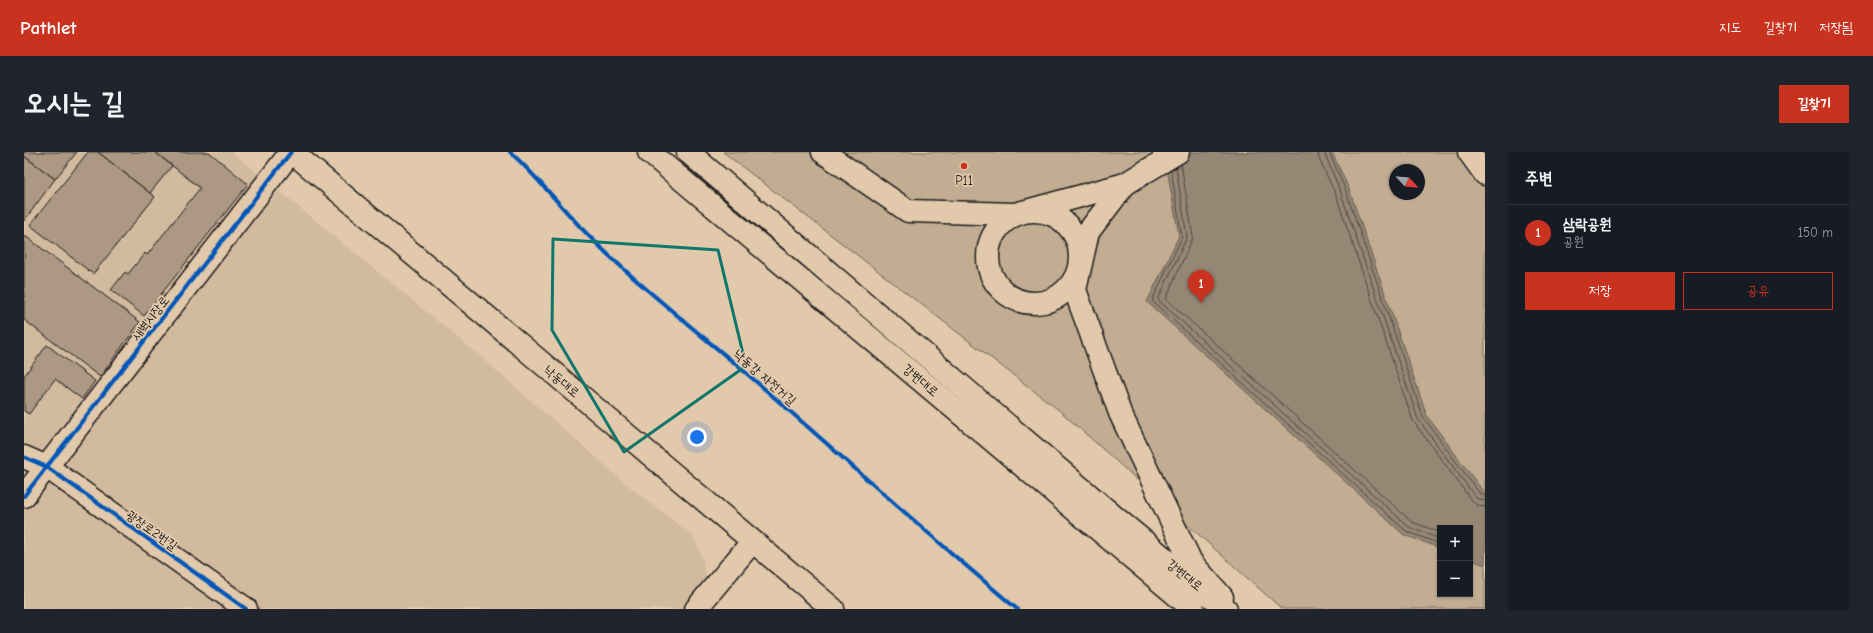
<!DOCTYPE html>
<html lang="ko">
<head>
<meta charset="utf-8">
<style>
  body { margin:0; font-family:"Comic Neue","Poor Story",sans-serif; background:#20242c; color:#f1f3f6 }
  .controls { position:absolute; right:12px; bottom:12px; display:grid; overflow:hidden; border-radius:0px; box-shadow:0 1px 3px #0004 }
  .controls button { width:36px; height:36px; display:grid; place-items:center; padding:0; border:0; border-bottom:1px solid #363941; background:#171b24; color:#f1f3f6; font:20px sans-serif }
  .compass { position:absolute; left:1365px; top:12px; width:36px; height:36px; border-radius:50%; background:#171b24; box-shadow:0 1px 3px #0004; rotate:116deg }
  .you { position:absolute; left:673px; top:285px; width:14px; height:14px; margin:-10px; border:3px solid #fff; border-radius:50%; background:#1a73e8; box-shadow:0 0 0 6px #1a73e833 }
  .badge { display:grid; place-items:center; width:26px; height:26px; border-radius:50%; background:#c8321e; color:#fff; font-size:13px; font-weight:700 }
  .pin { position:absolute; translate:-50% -33px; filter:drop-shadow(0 1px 2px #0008) }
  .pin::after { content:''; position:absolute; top:21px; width:14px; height:12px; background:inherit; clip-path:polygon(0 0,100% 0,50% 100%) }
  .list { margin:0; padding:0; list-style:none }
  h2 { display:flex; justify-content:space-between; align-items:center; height:52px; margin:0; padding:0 16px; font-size:17px }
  h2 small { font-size:13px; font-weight:400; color:#9ea1a6 }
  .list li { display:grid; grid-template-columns:26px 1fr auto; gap:12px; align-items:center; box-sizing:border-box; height:56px; padding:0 16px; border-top:1px solid #363941 }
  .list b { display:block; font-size:15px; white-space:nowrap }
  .list p { margin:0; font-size:13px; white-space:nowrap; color:#9ea1a6 }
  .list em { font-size:13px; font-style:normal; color:#9ea1a6 }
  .actions { display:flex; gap:8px; padding:12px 16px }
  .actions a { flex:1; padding:9px 0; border:1px solid #c8321e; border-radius:0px; text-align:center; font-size:14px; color:#c8321e }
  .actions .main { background:#c8321e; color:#fff }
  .map { position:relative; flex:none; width:1461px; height:457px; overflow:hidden; border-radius:0px }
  header { display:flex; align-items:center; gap:24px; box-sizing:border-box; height:56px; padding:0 20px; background:#c8321e; color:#fff }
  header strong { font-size:19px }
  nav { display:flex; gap:22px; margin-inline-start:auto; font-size:14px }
  .intro { display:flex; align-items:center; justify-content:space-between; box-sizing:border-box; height:96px; padding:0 24px }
  h1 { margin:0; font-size:28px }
  .button { padding:10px 18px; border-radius:0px; background:#c8321e; color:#fff; font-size:14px; font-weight:700 }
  main { display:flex; gap:24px; padding:0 24px }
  aside { flex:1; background:#171b24; border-radius:0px; box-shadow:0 1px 3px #0004 }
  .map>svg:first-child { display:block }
</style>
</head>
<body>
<header>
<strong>Pathlet</strong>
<nav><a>지도</a><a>길찾기</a><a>저장됨</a></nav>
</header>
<div class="intro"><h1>오시는 길</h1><a class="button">길찾기</a></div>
<main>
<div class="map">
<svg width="1461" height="457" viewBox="0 0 1461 457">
  <rect width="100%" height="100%" fill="#e3c9ab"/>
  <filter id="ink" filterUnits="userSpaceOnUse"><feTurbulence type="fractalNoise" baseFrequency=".025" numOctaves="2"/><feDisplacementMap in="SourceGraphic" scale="8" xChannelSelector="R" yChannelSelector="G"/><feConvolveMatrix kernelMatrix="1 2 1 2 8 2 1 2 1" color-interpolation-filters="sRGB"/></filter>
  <g filter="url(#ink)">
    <path fill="#d2ba9f" d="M 0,0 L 208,0 L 451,200 L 607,336 L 669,384 L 678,405 L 682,425 L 657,457 L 0,457 Z"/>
    <path fill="#c2ad93" stroke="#6f6458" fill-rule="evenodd" d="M 699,0 L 1461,0 L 1461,457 L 1258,457 L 1036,259 ZM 1371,18 L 1395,18 L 1395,42 L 1371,42 ZM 1416,376 L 1446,376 L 1446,442 L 1416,442 Z"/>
    <path fill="#968774" stroke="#655c51" d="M 1140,0 L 1308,0 L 1325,37 L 1403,264 L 1461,342 L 1461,413 L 1446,407 L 1446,376 L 1416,376 L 1416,396 L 1380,383 L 1123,150 L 1155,84 Z"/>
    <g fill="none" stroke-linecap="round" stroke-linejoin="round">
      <g stroke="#4d473f" stroke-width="1">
        <path d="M 1294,0 L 1295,7 L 1312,43 L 1389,269 L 1448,349 L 1454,354 L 1461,355"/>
        <path d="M 1300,0 L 1317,41 L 1394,267 L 1452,346 L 1461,349"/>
        <path d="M 1305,0 L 1322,39 L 1399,265 L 1456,342 L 1461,344"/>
        <path d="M 1157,12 L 1169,85 L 1142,147 L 1388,370 L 1416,380"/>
        <path d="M 1152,15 L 1163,85 L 1134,148 L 1385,375 L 1416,387"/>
        <path d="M 1147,18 L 1158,85 L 1128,149 L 1382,379 L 1416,392"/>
      </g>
    </g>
    <g fill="#ac9883" stroke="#1c1c1c">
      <path d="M 0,0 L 53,0 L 31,27 L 0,4 Z"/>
      <path d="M 64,0 L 74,0 L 131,45 L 69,122 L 6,73 Z"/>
      <path d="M 74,0 L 131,0 L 148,14 L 126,41 Z"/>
      <path d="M 131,0 L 185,0 L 224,32 L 120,164 L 87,138 L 101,120 L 104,122 L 121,101 L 123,103 L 176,36 Z"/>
      <path d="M 0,4 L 31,27 L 0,69 Z"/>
      <path d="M 0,83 L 116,170 L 76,225 L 0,168 Z"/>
      <path d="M 23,193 L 71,229 L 58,247 L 31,227 L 5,262 L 0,259 L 0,224 Z"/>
    </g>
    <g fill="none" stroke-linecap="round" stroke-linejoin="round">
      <defs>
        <g id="minor">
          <path d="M 799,0 L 884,59 L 991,62 L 1101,32 L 1154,0"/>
          <path d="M 1445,0 L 1461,22"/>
          <path d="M 1101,32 L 1064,80 L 1051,138 L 1096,261 L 1167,410 L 1198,445"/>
          <circle cx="1010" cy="105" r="46"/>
          <path d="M 0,305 L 23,315 L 222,457"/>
          <path d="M 0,344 L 267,0"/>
          <path d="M 672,457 L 728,390"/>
        </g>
        <path id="major" d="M 268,0 L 809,457"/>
        <g id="highway">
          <path d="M 625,0 L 1169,457"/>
          <path d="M 664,0 L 1093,367 L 1202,457"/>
        </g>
      </defs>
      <use href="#minor" stroke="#1c1c1c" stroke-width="25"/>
      <use href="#major" stroke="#1c1c1c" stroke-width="25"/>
      <use href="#highway" stroke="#1c1c1c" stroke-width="25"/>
      <use href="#minor" stroke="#e3c9ab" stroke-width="22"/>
      <use href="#major" stroke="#e3c9ab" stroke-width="22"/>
      <use href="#highway" stroke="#e3c9ab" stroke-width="22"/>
      <defs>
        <g id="cycleway">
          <path d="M 486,0 C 515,26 538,57 566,85 C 614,133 669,176 721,220 C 812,299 901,380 993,457"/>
          <path d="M 0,305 L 23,315 L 222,457"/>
          <path d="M 0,344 L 267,0"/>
        </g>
      </defs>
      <use href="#cycleway" stroke="#e3c9ab" stroke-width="6"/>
      <use href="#cycleway" stroke="#0057b8" stroke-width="4"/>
    </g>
  </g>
  <path fill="none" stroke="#0f766e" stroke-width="3" stroke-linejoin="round" d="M 529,87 L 694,98 L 722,214 L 600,300 L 528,178 Z"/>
  <circle fill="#c8321e" stroke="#e3c9ab" stroke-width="1.5" cx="940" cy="14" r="4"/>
  <g text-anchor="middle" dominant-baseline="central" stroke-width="3.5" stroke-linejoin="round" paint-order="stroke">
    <g font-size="13" fill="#1c1c1c" stroke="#e3c9ab">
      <text x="940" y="28">P11</text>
    </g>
    <g font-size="13" fill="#1c1c1c" stroke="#e3c9ab">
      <text transform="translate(126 166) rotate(-52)">새벽시장로</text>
      <text transform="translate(741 225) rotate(41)">낙동강 자전거길</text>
      <text transform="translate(897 228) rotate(40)">강변대로</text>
      <text transform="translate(538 229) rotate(40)">낙동대로</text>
      <text transform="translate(128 378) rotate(35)">광장로2번길</text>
      <text transform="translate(1161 423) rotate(39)">강변대로</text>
    </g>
  </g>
</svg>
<div class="controls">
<button>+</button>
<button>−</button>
</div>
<svg class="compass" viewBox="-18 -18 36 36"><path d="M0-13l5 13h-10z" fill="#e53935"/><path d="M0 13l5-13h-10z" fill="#9ea1a6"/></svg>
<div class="you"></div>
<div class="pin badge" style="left:1177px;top:151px">1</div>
</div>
<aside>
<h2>주변<small></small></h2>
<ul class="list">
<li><span class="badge">1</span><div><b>삼락공원</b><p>공원</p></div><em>150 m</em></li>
</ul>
<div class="actions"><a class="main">저장</a><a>공유</a></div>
</aside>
</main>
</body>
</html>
